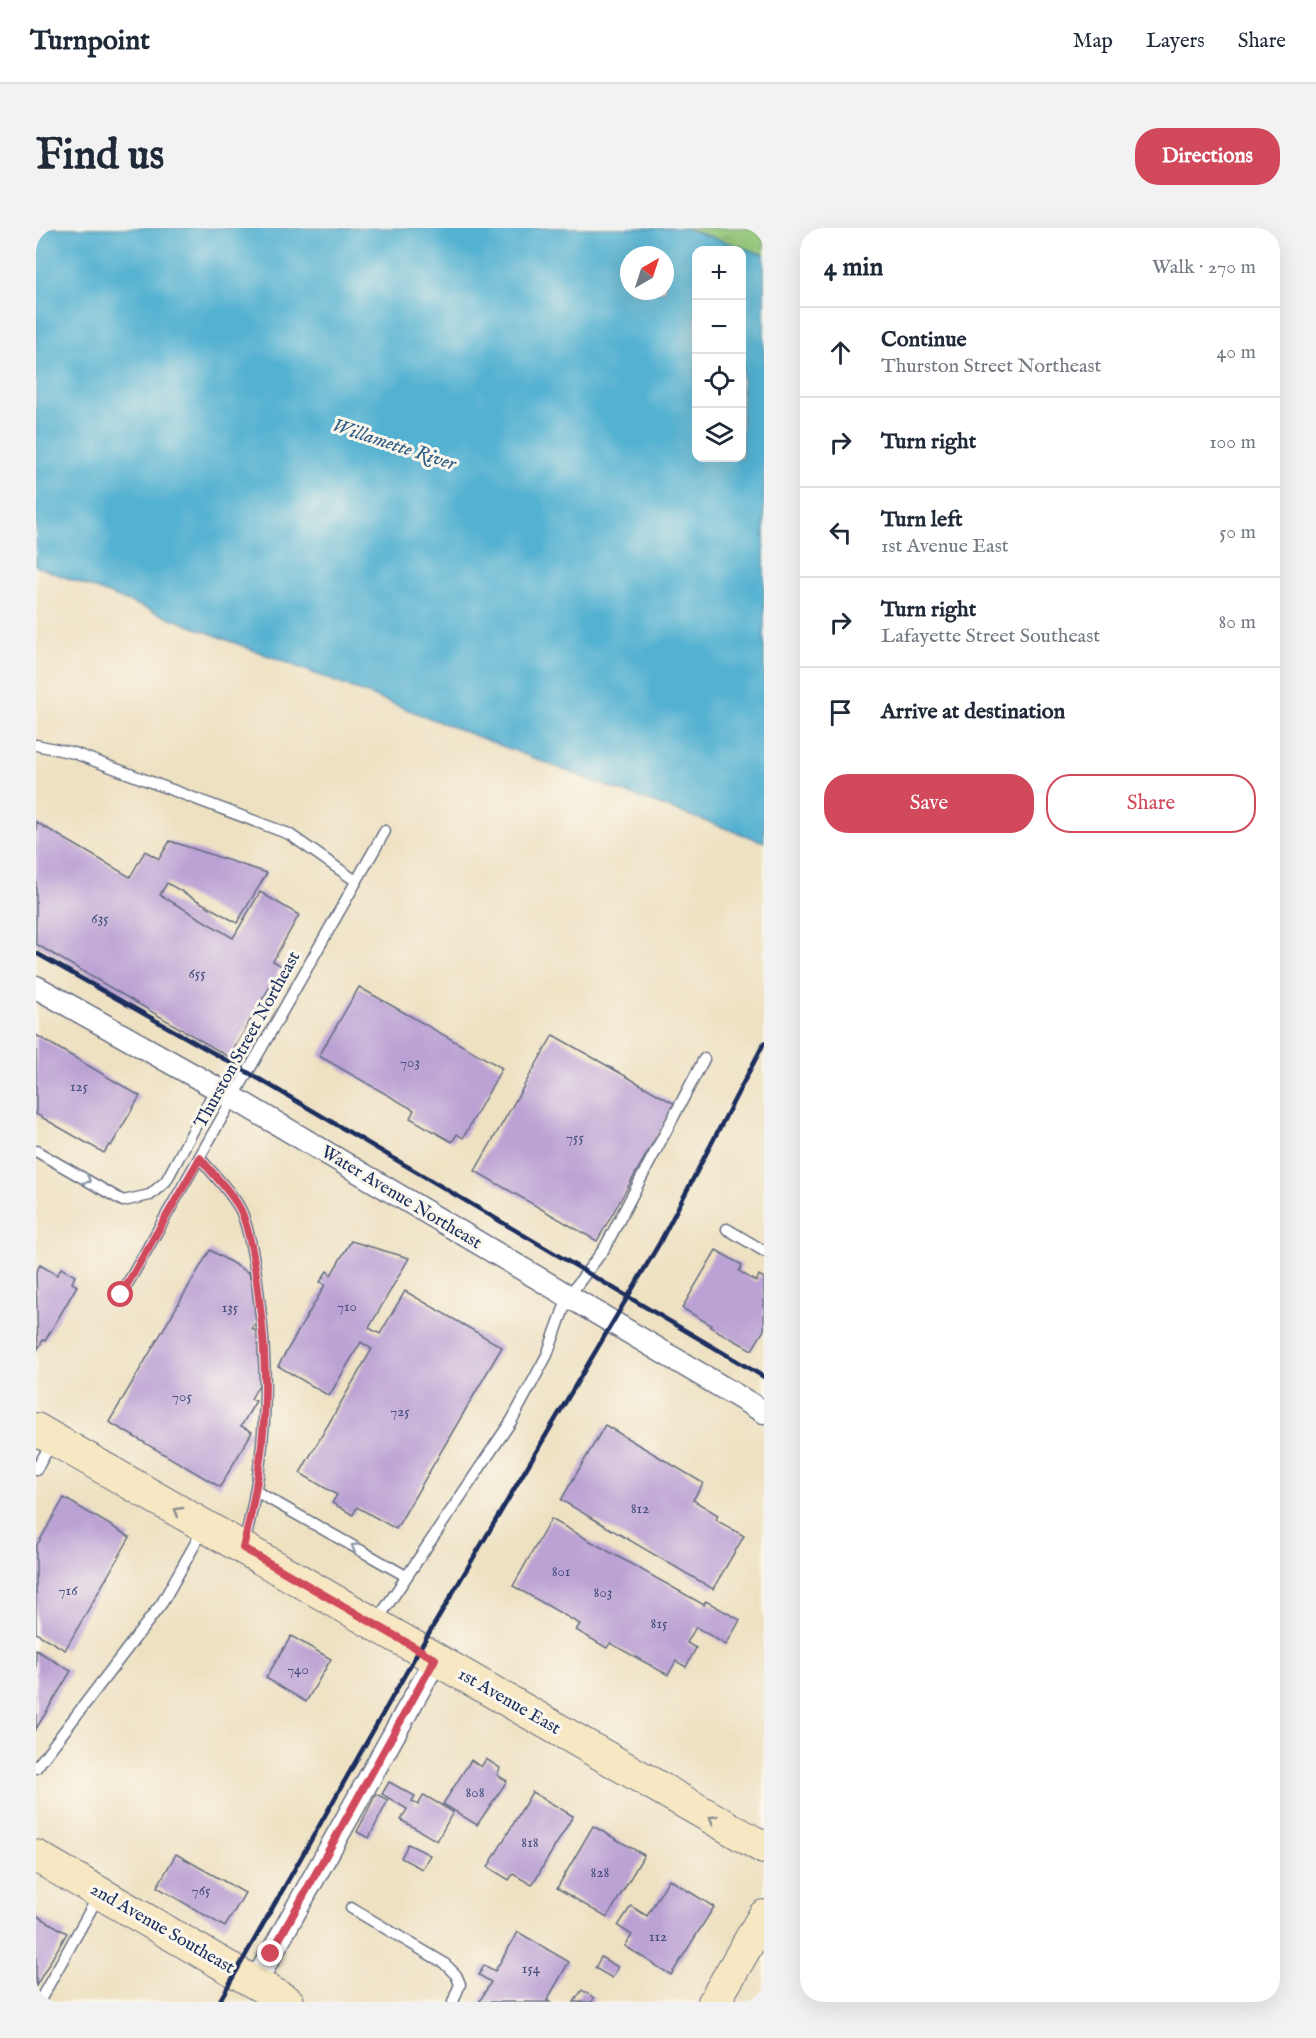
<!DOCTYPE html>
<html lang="en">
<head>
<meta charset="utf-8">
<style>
  body { margin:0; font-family:"IM FELL English",serif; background:#f2f2f3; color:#1f2937 }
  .controls { position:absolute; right:18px; top:18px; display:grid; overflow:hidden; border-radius:12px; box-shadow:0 6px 24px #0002 }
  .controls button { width:54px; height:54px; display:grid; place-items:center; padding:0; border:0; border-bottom:2px solid #e0e1e3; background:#fff; color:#1f2937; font:30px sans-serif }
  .compass { position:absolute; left:584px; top:18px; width:54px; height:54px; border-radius:50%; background:#fff; box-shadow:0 6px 24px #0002; rotate:39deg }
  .stop { position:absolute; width:18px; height:18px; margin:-14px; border:4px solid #d1495b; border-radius:50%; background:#fff }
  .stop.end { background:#d1495b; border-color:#fff; box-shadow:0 2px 6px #0008 }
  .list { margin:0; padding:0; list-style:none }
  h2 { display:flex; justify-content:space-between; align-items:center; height:78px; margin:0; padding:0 24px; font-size:26px }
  h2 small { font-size:20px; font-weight:400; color:#747a83 }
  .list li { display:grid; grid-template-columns:39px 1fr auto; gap:18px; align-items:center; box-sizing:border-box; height:90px; padding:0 24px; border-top:2px solid #e0e1e3 }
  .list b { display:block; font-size:22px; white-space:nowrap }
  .list p { margin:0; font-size:20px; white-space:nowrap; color:#747a83 }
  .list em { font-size:20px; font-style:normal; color:#747a83 }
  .actions { display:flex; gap:12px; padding:18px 24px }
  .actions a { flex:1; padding:14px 0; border:2px solid #d1495b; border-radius:24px; text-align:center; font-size:21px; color:#d1495b }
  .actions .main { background:#d1495b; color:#fff }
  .icon { flex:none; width:33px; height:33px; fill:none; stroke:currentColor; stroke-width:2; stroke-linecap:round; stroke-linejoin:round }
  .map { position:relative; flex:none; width:728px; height:1774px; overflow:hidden; border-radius:24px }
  header { display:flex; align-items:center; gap:36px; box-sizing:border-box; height:84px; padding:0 30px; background:#fff; border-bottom:2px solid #e0e1e3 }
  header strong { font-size:28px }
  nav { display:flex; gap:33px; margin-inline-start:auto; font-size:21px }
  .intro { display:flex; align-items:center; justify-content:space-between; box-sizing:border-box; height:144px; padding:0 36px }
  h1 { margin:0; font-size:42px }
  .button { padding:15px 27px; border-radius:24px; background:#d1495b; color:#fff; font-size:21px; font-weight:700 }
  main { display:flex; gap:36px; padding:0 36px }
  aside { flex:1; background:#fff; border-radius:24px; box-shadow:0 6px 24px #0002 }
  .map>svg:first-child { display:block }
</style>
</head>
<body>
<header>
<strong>Turnpoint</strong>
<nav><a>Map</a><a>Layers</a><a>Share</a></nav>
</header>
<div class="intro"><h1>Find us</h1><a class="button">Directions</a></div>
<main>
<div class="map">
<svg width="728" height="1774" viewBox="0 0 728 1774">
  <defs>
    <pattern id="grass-tufts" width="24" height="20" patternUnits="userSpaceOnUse" patternTransform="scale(1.5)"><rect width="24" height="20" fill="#91c476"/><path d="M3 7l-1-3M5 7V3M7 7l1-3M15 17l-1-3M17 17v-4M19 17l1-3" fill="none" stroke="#76a064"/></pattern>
  </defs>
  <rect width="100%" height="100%" fill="#fbf7ec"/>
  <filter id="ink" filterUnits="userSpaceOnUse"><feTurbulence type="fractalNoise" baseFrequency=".0167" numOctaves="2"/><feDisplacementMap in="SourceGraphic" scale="12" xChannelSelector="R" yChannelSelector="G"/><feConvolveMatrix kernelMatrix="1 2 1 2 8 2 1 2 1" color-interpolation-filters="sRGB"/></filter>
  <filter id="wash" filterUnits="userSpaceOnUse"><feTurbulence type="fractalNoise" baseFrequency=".008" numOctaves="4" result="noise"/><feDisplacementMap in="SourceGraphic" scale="24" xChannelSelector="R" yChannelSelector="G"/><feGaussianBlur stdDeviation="1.35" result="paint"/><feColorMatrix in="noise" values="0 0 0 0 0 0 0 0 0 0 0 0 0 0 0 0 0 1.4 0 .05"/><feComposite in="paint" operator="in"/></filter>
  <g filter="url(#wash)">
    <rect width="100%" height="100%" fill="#eee1c2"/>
    <path fill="url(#grass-tufts)" stroke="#567a6a" stroke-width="1.5" d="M 648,0 L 728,0 L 728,27 Z"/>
    <path fill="#52b1d1" stroke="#367098" stroke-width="1.5" fill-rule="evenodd" d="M 0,0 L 648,0 L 728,27 L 728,614 L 559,554 L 0,338 ZM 660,22 L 706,22 L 706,230 L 660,230 ZM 593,27 L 629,27 L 629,63 L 593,63 Z"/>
    <g id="blocks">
      <g fill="#bba2d4">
        <path d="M 0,594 L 94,649 L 109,623 L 123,631 L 134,613 L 231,645 L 201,695 L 131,655 L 124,667 L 197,710 L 224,664 L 263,687 L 237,733 L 246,738 L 193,829 L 0,716 Z"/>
        <path d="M 323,759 L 466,840 L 427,910 L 421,906 L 416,914 L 374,890 L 378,882 L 283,828 Z"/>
        <path d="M 0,807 L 104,868 L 75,918 L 73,917 L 68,925 L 0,886 Z"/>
        <path d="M 517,807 L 639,876 L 561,1013 L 439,943 Z"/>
        <path d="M 315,1013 L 373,1030 L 333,1100 L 344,1106 L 369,1063 L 466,1119 L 360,1301 L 321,1279 L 317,1287 L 296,1275 L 301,1267 L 264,1245 L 336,1121 L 325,1114 L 293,1168 L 242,1138 L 289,1057 L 284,1054 L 291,1043 L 295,1047 Z"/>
        <path d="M 174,1022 L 213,1045 L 224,1088 L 216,1101 L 226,1107 L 227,1149 L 215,1171 L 220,1173 L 205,1198 L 216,1204 L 184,1259 L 73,1194 Z"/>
        <path d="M 680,1022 L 706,1037 L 703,1043 L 720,1054 L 723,1047 L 728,1050 L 728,1102 L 716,1122 L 674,1099 L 675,1097 L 646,1080 Z"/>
        <path d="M 4,1037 L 21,1047 L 25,1040 L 39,1048 L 36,1055 L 41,1058 L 9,1113 L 7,1112 L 2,1121 L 0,1044 Z"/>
        <path d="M 569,1197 L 667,1255 L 657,1272 L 682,1287 L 680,1292 L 708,1308 L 677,1361 L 525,1272 Z"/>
        <path d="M 28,1270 L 94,1309 L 29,1422 L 0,1405 L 0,1319 Z"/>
        <path d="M 515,1291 L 668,1377 L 670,1373 L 704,1392 L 690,1417 L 660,1399 L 651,1415 L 660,1420 L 650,1439 L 640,1433 L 632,1447 L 574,1415 L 571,1420 L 540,1402 L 544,1396 L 477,1358 Z"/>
        <path d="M 255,1408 L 295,1431 L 270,1474 L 230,1450 Z"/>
        <path d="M 0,1422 L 35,1443 L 0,1501 Z"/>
        <path d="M 450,1531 L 464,1540 L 461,1547 L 471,1553 L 441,1597 L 407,1576 L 435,1532 L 445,1539 Z"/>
        <path d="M 353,1554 L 379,1568 L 376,1573 L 382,1577 L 388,1567 L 417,1584 L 401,1613 L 365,1592 L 371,1581 L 346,1566 Z"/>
        <path d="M 496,1564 L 537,1588 L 496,1657 L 477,1646 L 473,1652 L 452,1639 Z"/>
        <path d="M 340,1566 L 352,1572 L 333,1610 L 321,1604 Z"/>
        <path d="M 557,1598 L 608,1627 L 571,1690 L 521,1660 Z"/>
        <path d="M 372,1616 L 394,1627 L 386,1641 L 365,1630 Z"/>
        <path d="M 140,1626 L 209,1665 L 189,1699 L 121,1659 Z"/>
        <path d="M 633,1651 L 678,1679 L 635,1747 L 589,1718 L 596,1707 L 582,1698 L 595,1678 L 611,1688 Z"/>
        <path d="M 0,1687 L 31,1705 L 0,1758 Z"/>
        <path d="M 482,1704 L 533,1734 L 511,1772 L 514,1774 L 443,1774 L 455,1754 L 443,1747 L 448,1737 L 459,1743 Z"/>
        <path d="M 565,1729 L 582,1739 L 576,1750 L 559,1740 Z"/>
        <path d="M 546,1762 L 558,1770 L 556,1774 L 538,1774 Z"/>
      </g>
    </g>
  </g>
  <g filter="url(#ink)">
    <use href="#blocks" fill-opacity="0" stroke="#656d81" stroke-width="1.5"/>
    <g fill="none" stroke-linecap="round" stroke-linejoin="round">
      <defs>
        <g id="lane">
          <path d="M 0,517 L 38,525 L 253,606 L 320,653"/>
          <path d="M 0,923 L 87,973 L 114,967 L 130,953 L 180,860"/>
          <path d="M 164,930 C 176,945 199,968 206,985 C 216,1012 220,1042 223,1070 C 234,1159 230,1229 208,1316"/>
          <path d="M 691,1001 L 728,1023"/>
          <path d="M 85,1067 L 349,603"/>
          <path d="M 0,1242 L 16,1214"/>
          <path d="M 221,1264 L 370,1348"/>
          <path d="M 340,1394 L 476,1192 L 511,1127 L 532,1069 L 568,1021 L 668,831"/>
          <path d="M 0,1540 L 126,1375 L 168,1300"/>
          <path d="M 315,1680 L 408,1735 L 420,1747 L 424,1756 L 417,1774"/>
          <path d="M 3,1774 L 63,1667"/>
        </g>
        <g id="street">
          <path d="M 0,759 L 198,870 L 728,1184"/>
          <path d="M 219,1755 L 400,1431"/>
        </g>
        <g id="secondary">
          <path d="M 0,1201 L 728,1620"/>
          <path d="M 0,1628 L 252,1774"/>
          <path d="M 678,1774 L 728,1688"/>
        </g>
      </defs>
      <use href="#lane" stroke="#656d81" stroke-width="13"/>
      <use href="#street" stroke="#656d81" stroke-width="25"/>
      <use href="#secondary" stroke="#656d81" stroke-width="34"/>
      <use href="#lane" stroke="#fff" stroke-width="10"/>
      <use href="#street" stroke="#fff" stroke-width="22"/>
      <use href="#secondary" stroke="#f7e8c3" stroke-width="32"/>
      <g stroke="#1b2f5e" stroke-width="4.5">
        <path d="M 0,725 L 213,845 L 728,1149"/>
        <path d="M 183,1774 L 383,1422 L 623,1016 L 728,815"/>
      </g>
    </g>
    <defs><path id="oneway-chevron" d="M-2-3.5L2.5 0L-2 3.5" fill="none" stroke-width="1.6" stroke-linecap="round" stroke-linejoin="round" transform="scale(1.5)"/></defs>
    <g stroke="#8d97ae">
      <use href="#oneway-chevron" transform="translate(51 952) rotate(30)"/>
      <use href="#oneway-chevron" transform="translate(319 1319) rotate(-150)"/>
    </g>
    <g stroke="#898c90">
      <use href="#oneway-chevron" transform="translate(142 1283) rotate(-150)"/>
      <use href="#oneway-chevron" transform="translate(677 1591) rotate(-150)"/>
    </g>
  </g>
  <g fill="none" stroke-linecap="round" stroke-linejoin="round" filter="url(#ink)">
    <path stroke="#d1495b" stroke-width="8" d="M 85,1067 L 164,930 C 176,945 199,968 206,985 C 216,1012 220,1042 223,1070 C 235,1162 229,1231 207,1320 L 399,1431 L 235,1726"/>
  </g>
  <g text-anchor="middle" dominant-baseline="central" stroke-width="6" stroke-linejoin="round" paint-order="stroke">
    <g font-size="15" fill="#434c7c">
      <text x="64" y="690">635</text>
      <text x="161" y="745">655</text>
      <text x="374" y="834">703</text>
      <text x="43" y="858">125</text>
      <text x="539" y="909">755</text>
      <text x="311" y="1078">710</text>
      <text x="194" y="1079">135</text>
      <text x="146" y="1168">705</text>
      <text x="364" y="1183">725</text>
      <text x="604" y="1280">812</text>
      <text x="525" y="1343">801</text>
      <text x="32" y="1362">716</text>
      <text x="567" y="1364">803</text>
      <text x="623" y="1395">815</text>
      <text x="262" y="1441">740</text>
      <text x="439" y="1564">808</text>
      <text x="494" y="1614">818</text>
      <text x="564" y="1644">828</text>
      <text x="165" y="1662">765</text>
      <text x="622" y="1708">112</text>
      <text x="495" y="1740">154</text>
    </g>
    <g font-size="18" fill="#1b2f5e" stroke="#fbf7ec">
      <text transform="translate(212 812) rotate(-61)">Thurston Street Northeast</text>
      <text transform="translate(365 970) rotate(31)">Water Avenue Northeast</text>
      <text transform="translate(473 1474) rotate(30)">1st Avenue East</text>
      <text transform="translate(126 1701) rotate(30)">2nd Avenue Southeast</text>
    </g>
    <g font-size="20" font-style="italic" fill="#2e5c86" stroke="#fbf7ec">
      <text transform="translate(358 217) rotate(18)">Willamette River</text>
    </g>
  </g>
</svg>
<div class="controls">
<button>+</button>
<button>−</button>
<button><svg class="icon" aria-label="locate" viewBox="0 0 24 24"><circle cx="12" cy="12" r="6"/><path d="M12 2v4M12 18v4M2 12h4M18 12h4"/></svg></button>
<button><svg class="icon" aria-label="layers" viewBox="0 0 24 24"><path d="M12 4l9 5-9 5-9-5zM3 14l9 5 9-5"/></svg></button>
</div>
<svg class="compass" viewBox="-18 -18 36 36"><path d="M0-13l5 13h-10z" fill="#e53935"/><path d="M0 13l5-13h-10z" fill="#747a83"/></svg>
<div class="stop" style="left:85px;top:1067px"></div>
<div class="stop end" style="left:235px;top:1726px"></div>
</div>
<aside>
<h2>4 min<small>Walk · 270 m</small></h2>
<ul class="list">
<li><svg class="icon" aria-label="ahead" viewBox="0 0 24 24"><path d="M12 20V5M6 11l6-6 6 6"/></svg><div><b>Continue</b><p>Thurston Street Northeast</p></div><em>40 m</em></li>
<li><svg class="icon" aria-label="right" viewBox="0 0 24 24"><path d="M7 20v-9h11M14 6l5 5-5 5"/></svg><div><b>Turn right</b></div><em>100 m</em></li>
<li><svg class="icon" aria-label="left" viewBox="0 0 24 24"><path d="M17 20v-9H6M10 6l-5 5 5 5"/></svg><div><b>Turn left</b><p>1st Avenue East</p></div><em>50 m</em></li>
<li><svg class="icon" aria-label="right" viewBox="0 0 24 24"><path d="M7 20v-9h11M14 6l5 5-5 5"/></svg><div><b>Turn right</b><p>Lafayette Street Southeast</p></div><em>80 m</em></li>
<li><svg class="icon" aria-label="arrive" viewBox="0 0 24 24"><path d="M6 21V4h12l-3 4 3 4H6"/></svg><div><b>Arrive at destination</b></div></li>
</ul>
<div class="actions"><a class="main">Save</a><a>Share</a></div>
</aside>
</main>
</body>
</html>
